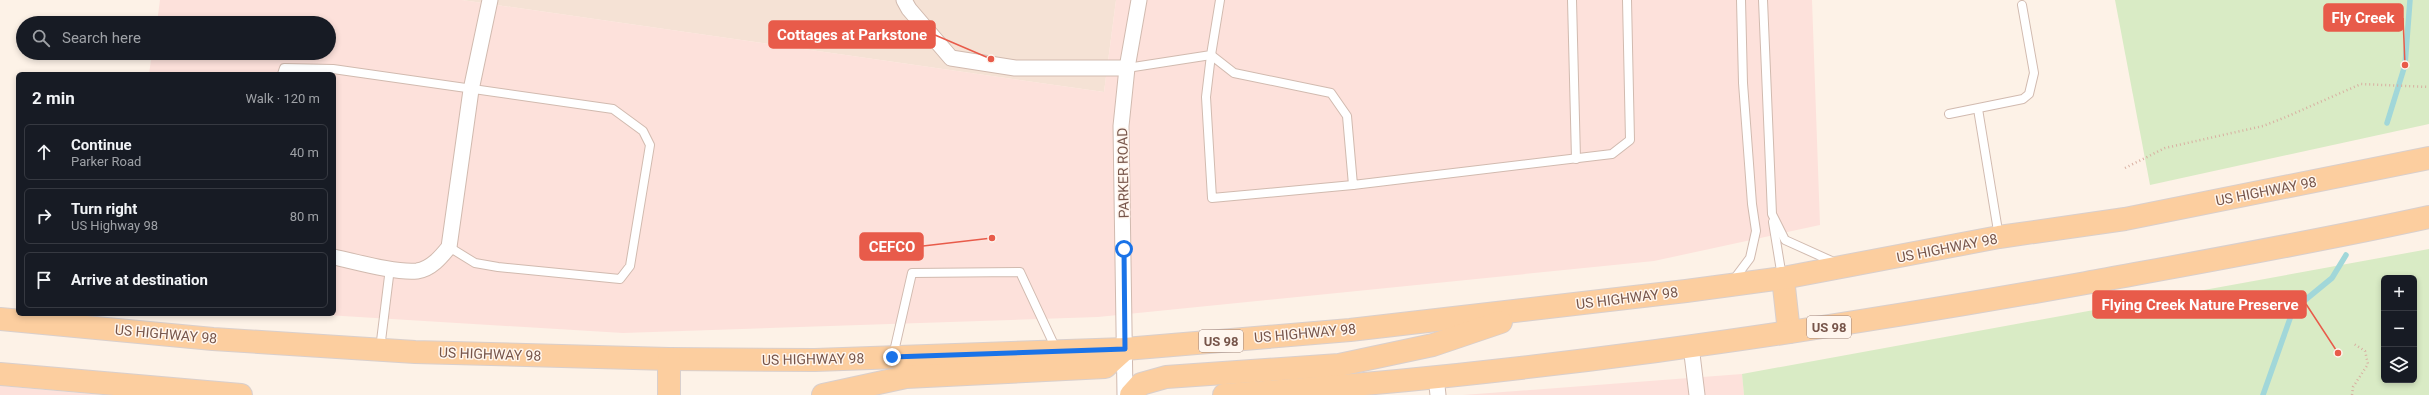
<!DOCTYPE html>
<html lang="en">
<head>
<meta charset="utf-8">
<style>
  body { margin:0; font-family:Roboto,sans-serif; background:#20242c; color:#f1f3f6 }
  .controls { position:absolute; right:12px; bottom:12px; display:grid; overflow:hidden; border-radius:6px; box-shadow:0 2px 6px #0003 }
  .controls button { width:36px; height:36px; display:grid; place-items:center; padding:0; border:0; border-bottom:1px solid #363941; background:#171b24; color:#f1f3f6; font:20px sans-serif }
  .stop { position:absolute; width:12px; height:12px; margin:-9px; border:3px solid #1a73e8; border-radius:50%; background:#fff }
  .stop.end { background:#1a73e8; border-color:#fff; box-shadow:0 1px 4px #0008 }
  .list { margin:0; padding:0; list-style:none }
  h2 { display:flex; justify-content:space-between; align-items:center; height:52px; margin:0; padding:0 16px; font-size:17px }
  h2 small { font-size:13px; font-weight:400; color:#9ea1a6 }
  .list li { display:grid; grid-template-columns:26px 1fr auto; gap:12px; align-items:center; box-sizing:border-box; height:56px; margin:0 8px 8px; padding:0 8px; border:1px solid #363941; border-radius:6px }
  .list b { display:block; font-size:15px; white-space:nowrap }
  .list p { margin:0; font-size:13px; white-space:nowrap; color:#9ea1a6 }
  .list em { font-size:13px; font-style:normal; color:#9ea1a6 }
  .icon { flex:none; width:22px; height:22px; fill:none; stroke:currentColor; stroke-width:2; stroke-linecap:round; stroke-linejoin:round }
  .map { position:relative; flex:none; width:2429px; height:395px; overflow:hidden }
  .search { position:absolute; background:#171b24; box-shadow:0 2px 6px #0003; left:16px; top:16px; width:320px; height:44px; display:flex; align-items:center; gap:10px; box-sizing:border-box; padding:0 14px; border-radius:22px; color:#9ea1a6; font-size:15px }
  .panel { position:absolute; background:#171b24; box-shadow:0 2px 6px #0003; left:16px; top:72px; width:320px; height:244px; border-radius:6px }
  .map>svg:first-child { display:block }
</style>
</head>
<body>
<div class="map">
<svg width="2429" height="395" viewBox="0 0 2429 395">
  <rect width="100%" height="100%" fill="#fdf2e7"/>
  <path fill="#f5e2d5" d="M 462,0 L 1116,0 L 1104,92 Z"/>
  <g fill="#fde1db">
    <path d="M 160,0 L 462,0 L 1104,92 L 1116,0 L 1812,0 L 1820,225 L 1654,261 L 1098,317 L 623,333 L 310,314 L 334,314 L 334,74 L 149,74 L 152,53 L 329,53 L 329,23 L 157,23 Z"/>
    <path d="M 1742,374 L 1744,395 L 1463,395 Z"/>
    <path d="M 0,386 L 101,395 L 0,395 Z"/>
  </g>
  <g fill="#d9ebc5" fill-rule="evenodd">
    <path d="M 2115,0 L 2429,0 L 2429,124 L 2150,185 Z"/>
    <path d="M 2429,249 L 2429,395 L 1744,395 L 1742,374 ZM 2384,278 L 2414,278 L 2414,380 L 2384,380 Z"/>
  </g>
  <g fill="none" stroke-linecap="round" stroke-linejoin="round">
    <g stroke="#a1d7d9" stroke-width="5.5">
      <path d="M 2387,123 L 2405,65 L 2410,0"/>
      <path d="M 2263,395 L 2293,310 L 2332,278 L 2346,255"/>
    </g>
    <defs>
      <g id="service">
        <path d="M 1572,0 L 1576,159"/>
        <path d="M 1763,0 L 1772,214 L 1785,240 L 1836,263"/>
        <path d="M 1211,55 L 1234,73 L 1331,93 L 1347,116 L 1353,185 L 1612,154 L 1630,140 L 1627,0"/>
        <path d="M 1211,55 L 1206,97 L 1212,198 L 1353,185"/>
        <path d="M 1127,68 L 1211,55 L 1220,0"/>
        <path d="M 282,74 L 284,68 L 333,69 L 613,109 L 643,131 L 650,145 L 630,266 L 620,279 L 498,267 L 475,263 L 449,247"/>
        <path d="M 1978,109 L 1999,237"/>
        <path d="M 1949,114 L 2023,99 L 2029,94 L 2034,73 L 2022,5"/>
        <path d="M 1773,222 L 1782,277"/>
        <path d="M 1732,282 L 1750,258 L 1756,231 L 1752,204 L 1743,83 L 1741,0"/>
        <path d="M 380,349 L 390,268"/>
        <path d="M 893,356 L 912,273 L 1020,272 L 1056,349"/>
      </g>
      <g id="minor">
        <path d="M 904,0 L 909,9 L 951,58 L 1015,68 L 1127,68"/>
        <path d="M 334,257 C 357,262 395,273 417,271 C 431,269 441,257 449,247 L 471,90 L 490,0"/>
        <path d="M 1691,346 L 1697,395"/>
        <path d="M 1436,377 L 1438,395"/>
        <path d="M 1125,395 L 1121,126 L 1127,68 L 1139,0"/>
      </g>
      <g id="primary">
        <path d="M 1783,278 L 1789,332"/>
        <path d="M 0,319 L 213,339 L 415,352 L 669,359 L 815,360 L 1125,349 L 1350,330 L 1686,291 L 1783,278 L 1999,237 L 2125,219 L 2429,158"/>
        <path d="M 669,359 L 669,395"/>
        <path d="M 0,374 L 241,395"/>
        <path d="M 823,395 L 906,377 L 1105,367 L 1125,349"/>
        <path d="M 1131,395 L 1141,384 L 1166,377 L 1339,365 L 1433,345 L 1501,322"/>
        <path d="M 1224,395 C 1513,376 1801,334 2086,283 C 2201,262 2315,242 2429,217"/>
      </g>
    </defs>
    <use href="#service" stroke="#d1baaf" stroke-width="10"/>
    <use href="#minor" stroke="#d1baaf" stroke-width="17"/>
    <use href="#primary" stroke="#d9cfcc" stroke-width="24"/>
    <g stroke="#d8afa1" stroke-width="2.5" stroke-dasharray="1 3" stroke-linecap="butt">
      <path d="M 2125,168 L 2165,148 L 2263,126 L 2286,117 L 2361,84 L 2429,87"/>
      <path d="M 2352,395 L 2353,387 L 2368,364 L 2365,351 L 2354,344"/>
    </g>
    <use href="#service" stroke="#fff" stroke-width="8"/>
    <use href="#minor" stroke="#fff" stroke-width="15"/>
    <use href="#primary" stroke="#fcce9f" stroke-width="22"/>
  </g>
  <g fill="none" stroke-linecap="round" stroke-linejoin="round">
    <path stroke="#1a73e8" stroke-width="5" d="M 892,357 L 1125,349 L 1124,249"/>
  </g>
  <g text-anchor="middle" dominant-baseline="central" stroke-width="3" stroke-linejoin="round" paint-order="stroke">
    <g fill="#fff6ee" stroke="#a0857b" stroke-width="1">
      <rect x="1807" y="316" width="44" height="22" rx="3"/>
      <rect x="1199" y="330" width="44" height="22" rx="3"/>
    </g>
    <g font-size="13" font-weight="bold" fill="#77554a">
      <text x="1829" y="327">US 98</text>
      <text x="1221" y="341">US 98</text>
    </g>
    <g font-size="14" fill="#77554a" stroke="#fff6ee">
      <text transform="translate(1123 173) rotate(-91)">PARKER ROAD</text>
      <text transform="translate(2266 191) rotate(-11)">US HIGHWAY 98</text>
      <text transform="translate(1947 248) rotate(-11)">US HIGHWAY 98</text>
      <text transform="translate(1627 298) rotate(-7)">US HIGHWAY 98</text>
      <text transform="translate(1305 333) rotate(-5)">US HIGHWAY 98</text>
      <text transform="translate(166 334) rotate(5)">US HIGHWAY 98</text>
      <text transform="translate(490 354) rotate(2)">US HIGHWAY 98</text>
      <text transform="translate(813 359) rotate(-1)">US HIGHWAY 98</text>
    </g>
  </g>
  <path fill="none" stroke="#e85b4a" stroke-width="1.5" d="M2405 65L2403 18M991 59L935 35M992 238L923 246M2338 353L2306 304"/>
  <g fill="#e85b4a" stroke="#fff6ee" stroke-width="1.5">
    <circle cx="2405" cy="65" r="4"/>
    <circle cx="991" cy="59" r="4"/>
    <circle cx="992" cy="238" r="4"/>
    <circle cx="2338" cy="353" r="4"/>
  </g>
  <g fill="#e85b4a" stroke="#e85b4a" stroke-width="1.5">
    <rect x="2324" y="4" width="79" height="27" rx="4"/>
    <rect x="769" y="21" width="166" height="27" rx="4"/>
    <rect x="860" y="233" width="63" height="27" rx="4"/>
    <rect x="2093" y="291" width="213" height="27" rx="4"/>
  </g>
  <g font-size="15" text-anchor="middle" font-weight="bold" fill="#fff">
    <text x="2363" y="23">Fly Creek</text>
    <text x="852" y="40">Cottages at Parkstone</text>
    <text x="892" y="252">CEFCO</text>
    <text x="2200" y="310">Flying Creek Nature Preserve</text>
  </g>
</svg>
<div class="controls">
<button>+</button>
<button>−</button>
<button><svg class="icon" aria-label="layers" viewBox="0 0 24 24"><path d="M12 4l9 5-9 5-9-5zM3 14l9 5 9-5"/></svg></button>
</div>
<div class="stop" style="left:1124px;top:249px"></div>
<div class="stop end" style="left:892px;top:357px"></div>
<div class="search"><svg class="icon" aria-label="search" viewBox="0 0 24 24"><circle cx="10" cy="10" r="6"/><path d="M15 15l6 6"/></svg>Search here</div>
<section class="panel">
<h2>2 min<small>Walk · 120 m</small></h2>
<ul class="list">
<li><svg class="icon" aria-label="ahead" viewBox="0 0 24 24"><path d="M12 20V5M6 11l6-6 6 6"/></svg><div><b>Continue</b><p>Parker Road</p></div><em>40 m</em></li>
<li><svg class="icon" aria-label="right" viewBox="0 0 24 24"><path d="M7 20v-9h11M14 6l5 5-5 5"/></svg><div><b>Turn right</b><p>US Highway 98</p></div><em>80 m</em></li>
<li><svg class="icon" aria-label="arrive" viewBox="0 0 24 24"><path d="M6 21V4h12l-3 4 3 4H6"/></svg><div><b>Arrive at destination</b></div></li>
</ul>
</section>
</div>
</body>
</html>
